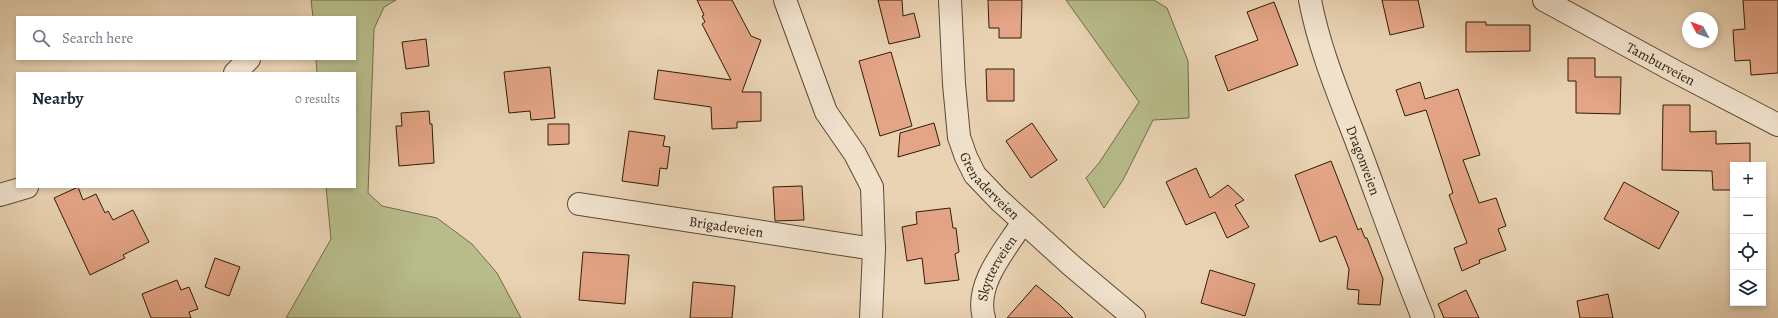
<!DOCTYPE html>
<html lang="en">
<head>
<meta charset="utf-8">
<style>
  body { margin:0; font-family:Alegreya,serif; background:#f6f6f7; color:#1f2937 }
  .controls { position:absolute; right:12px; bottom:12px; display:grid; overflow:hidden; border-radius:0px; box-shadow:0 2px 6px #0003 }
  .controls button { width:36px; height:36px; display:grid; place-items:center; padding:0; border:0; border-bottom:1px solid #e0e1e3; background:#fff; color:#1f2937; font:20px sans-serif }
  .compass { position:absolute; left:1682px; top:12px; width:36px; height:36px; border-radius:50%; background:#fff; box-shadow:0 2px 6px #0003; rotate:311deg }
  .list { margin:0; padding:0; list-style:none }
  h2 { display:flex; justify-content:space-between; align-items:center; height:52px; margin:0; padding:0 16px; font-size:17px }
  h2 small { font-size:13px; font-weight:400; color:#747a83 }
  .icon { flex:none; width:22px; height:22px; fill:none; stroke:currentColor; stroke-width:2; stroke-linecap:round; stroke-linejoin:round }
  .map { position:relative; flex:none; width:1778px; height:318px; overflow:hidden }
  .search { position:absolute; background:#fff; box-shadow:0 2px 6px #0003; left:16px; top:16px; width:340px; height:44px; display:flex; align-items:center; gap:10px; box-sizing:border-box; padding:0 14px; border-radius:0px; color:#747a83; font-size:15px }
  .panel { position:absolute; background:#fff; box-shadow:0 2px 6px #0003; left:16px; top:72px; width:340px; height:116px; border-radius:0px }
  .map>svg:first-child { display:block }
</style>
</head>
<body>
<div class="map">
<svg width="1778" height="318" viewBox="0 0 1778 318">
  <rect width="100%" height="100%" fill="#e9d3b3"/>
  <filter id="stains"><feTurbulence type="fractalNoise" baseFrequency=".005" numOctaves="4"/><feColorMatrix values="0 0 0 0 .2 0 0 0 0 .09 0 0 0 0 .02 0 0 0 .5 -.17"/></filter>
  <radialGradient id="worn" r=".72"><stop offset=".6" stop-color="#630" stop-opacity="0"/><stop offset="1" stop-color="#630" stop-opacity=".3"/></radialGradient>
  <g fill="#b8bc8b" stroke="#726c49">
    <path d="M 311,0 L 396,0 L 384,7 L 374,29 L 368,193 L 382,206 L 437,218 L 472,244 L 497,273 L 521,318 L 286,318 L 331,239 L 326,187 L 355,187 L 355,73 L 317,73 L 316,59 L 355,59 L 355,17 L 313,17 Z"/>
    <path d="M 1066,0 L 1154,0 L 1167,8 L 1188,61 L 1189,118 L 1153,120 L 1123,180 L 1104,208 L 1086,178 L 1099,163 L 1139,102 Z"/>
  </g>
  <g fill="#e4a586" stroke="#2d1d07">
    <path d="M 697,0 L 732,0 L 751,36 L 761,40 L 742,92 L 761,92 L 761,121 L 737,122 L 737,128 L 712,129 L 711,107 L 654,99 L 658,70 L 731,80 L 702,24 L 705,22 L 702,16 L 704,15 Z"/>
    <path d="M 878,0 L 902,0 L 903,16 L 914,13 L 920,37 L 889,44 Z"/>
    <path d="M 988,0 L 1022,0 L 1021,38 L 999,38 L 999,28 L 989,28 Z"/>
    <path d="M 1382,0 L 1418,0 L 1424,27 L 1390,35 Z"/>
    <path d="M 1743,0 L 1778,0 L 1778,73 L 1751,75 L 1750,60 L 1735,61 L 1733,30 L 1745,29 Z"/>
    <path d="M 1274,2 L 1298,65 L 1228,91 L 1215,56 L 1258,40 L 1247,12 Z"/>
    <path d="M 1466,22 L 1486,22 L 1486,25 L 1530,25 L 1530,51 L 1466,52 Z"/>
    <path d="M 426,39 L 429,66 L 406,69 L 402,42 Z"/>
    <path d="M 891,52 L 912,126 L 880,136 L 859,61 Z"/>
    <path d="M 1568,58 L 1595,58 L 1595,77 L 1621,77 L 1620,114 L 1576,113 L 1576,81 L 1568,81 Z"/>
    <path d="M 550,67 L 555,118 L 531,120 L 530,111 L 509,113 L 504,72 Z"/>
    <path d="M 986,69 L 1014,69 L 1014,101 L 987,101 Z"/>
    <path d="M 1420,82 L 1425,99 L 1458,89 L 1480,155 L 1463,160 L 1479,203 L 1496,198 L 1506,226 L 1498,229 L 1506,250 L 1479,260 L 1480,263 L 1462,271 L 1454,248 L 1467,243 L 1449,195 L 1453,193 L 1426,110 L 1405,116 L 1396,90 Z"/>
    <path d="M 1663,105 L 1690,105 L 1690,132 L 1716,131 L 1716,144 L 1750,143 L 1750,165 L 1733,165 L 1733,190 L 1713,190 L 1712,171 L 1662,170 Z"/>
    <path d="M 429,111 L 430,124 L 432,124 L 434,163 L 399,166 L 396,126 L 402,126 L 401,113 Z"/>
    <path d="M 934,123 L 940,145 L 898,157 L 900,133 Z"/>
    <path d="M 1032,123 L 1057,160 L 1031,178 L 1006,141 Z"/>
    <path d="M 548,124 L 569,124 L 569,144 L 548,145 Z"/>
    <path d="M 629,131 L 665,136 L 663,146 L 670,147 L 667,169 L 660,168 L 658,186 L 622,181 Z"/>
    <path d="M 1331,161 L 1358,230 L 1361,228 L 1365,238 L 1367,238 L 1383,279 L 1380,305 L 1358,304 L 1359,290 L 1347,289 L 1349,269 L 1336,236 L 1320,242 L 1295,175 Z"/>
    <path d="M 1196,168 L 1210,198 L 1228,185 L 1244,200 L 1235,205 L 1249,227 L 1227,238 L 1215,212 L 1186,225 L 1166,182 Z"/>
    <path d="M 1624,182 L 1679,212 L 1659,249 L 1604,219 Z"/>
    <path d="M 802,186 L 804,220 L 775,221 L 773,187 Z"/>
    <path d="M 78,187 L 83,200 L 96,194 L 105,213 L 108,211 L 113,220 L 133,210 L 149,242 L 123,255 L 125,258 L 90,275 L 54,198 Z"/>
    <path d="M 950,208 L 953,228 L 956,228 L 959,252 L 955,254 L 959,280 L 925,284 L 922,258 L 907,261 L 902,227 L 917,224 L 916,212 Z"/>
    <path d="M 583,252 L 629,255 L 625,304 L 579,300 Z"/>
    <path d="M 215,258 L 240,267 L 229,296 L 205,287 Z"/>
    <path d="M 1210,270 L 1255,284 L 1245,316 L 1201,303 Z"/>
    <path d="M 177,280 L 181,290 L 189,287 L 198,309 L 189,312 L 191,318 L 151,318 L 142,294 Z"/>
    <path d="M 693,282 L 735,286 L 732,318 L 690,318 Z"/>
    <path d="M 1036,285 L 1061,306 L 1073,318 L 1007,318 Z"/>
    <path d="M 1466,290 L 1479,318 L 1444,318 L 1438,304 Z"/>
    <path d="M 1608,294 L 1613,318 L 1580,318 L 1577,301 Z"/>
  </g>
  <g fill="none" stroke-linecap="round" stroke-linejoin="round">
    <defs>
      <g id="minor">
        <path d="M 785,0 L 826,112 L 855,154 L 872,187 L 874,249 L 871,318"/>
        <path id="s1" d="M 950,0 L 954,84 L 959,137 L 966,157 L 975,175 L 999,200 L 1072,266 L 1134,318"/>
        <path id="s2" d="M 1310,0 C 1320,53 1343,105 1362,156 C 1382,210 1401,264 1423,318"/>
        <path id="s3" d="M 1544,0 L 1676,72 L 1778,125"/>
        <path d="M 235,73 L 249,59"/>
        <path d="M 0,195 L 27,187"/>
        <path id="s4" d="M 579,204 L 874,249"/>
        <path id="s5" d="M 984,318 C 974,284 1006,249 1023,222"/>
      </g>
    </defs>
    <use href="#minor" stroke="#5c4a32" stroke-width="24"/>
    <use href="#minor" stroke="#f1e2ce" stroke-width="22"/>
  </g>
  <g text-anchor="middle" dominant-baseline="central" stroke-width="4" stroke-linejoin="round" paint-order="stroke">
    <g font-size="14" fill="#2d1d07" stroke="#f1e2ce">
      <text stroke="none"><textPath href="#s3" startOffset="133">Tamburveien</textPath></text>
      <text stroke="none"><textPath href="#s2" startOffset="169">Dragonveien</textPath></text>
      <text stroke="none"><textPath href="#s1" startOffset="196">Grenaderveien</textPath></text>
      <text stroke="none"><textPath href="#s4" startOffset="149">Brigadeveien</textPath></text>
      <text stroke="none"><textPath href="#s5" startOffset="53">Skytterveien</textPath></text>
    </g>
  </g>
  <rect width="100%" height="100%" filter="url(#stains)"/>
  <rect width="100%" height="100%" fill="url(#worn)"/>
</svg>
<div class="controls">
<button>+</button>
<button>−</button>
<button><svg class="icon" aria-label="locate" viewBox="0 0 24 24"><circle cx="12" cy="12" r="6"/><path d="M12 2v4M12 18v4M2 12h4M18 12h4"/></svg></button>
<button><svg class="icon" aria-label="layers" viewBox="0 0 24 24"><path d="M12 4l9 5-9 5-9-5zM3 14l9 5 9-5"/></svg></button>
</div>
<svg class="compass" viewBox="-18 -18 36 36"><path d="M0-13l5 13h-10z" fill="#e53935"/><path d="M0 13l5-13h-10z" fill="#747a83"/></svg>
<div class="search"><svg class="icon" aria-label="search" viewBox="0 0 24 24"><circle cx="10" cy="10" r="6"/><path d="M15 15l6 6"/></svg>Search here</div>
<section class="panel">
<h2>Nearby<small>0 results</small></h2>
<ul class="list">
</ul>
</section>
</div>
</body>
</html>
